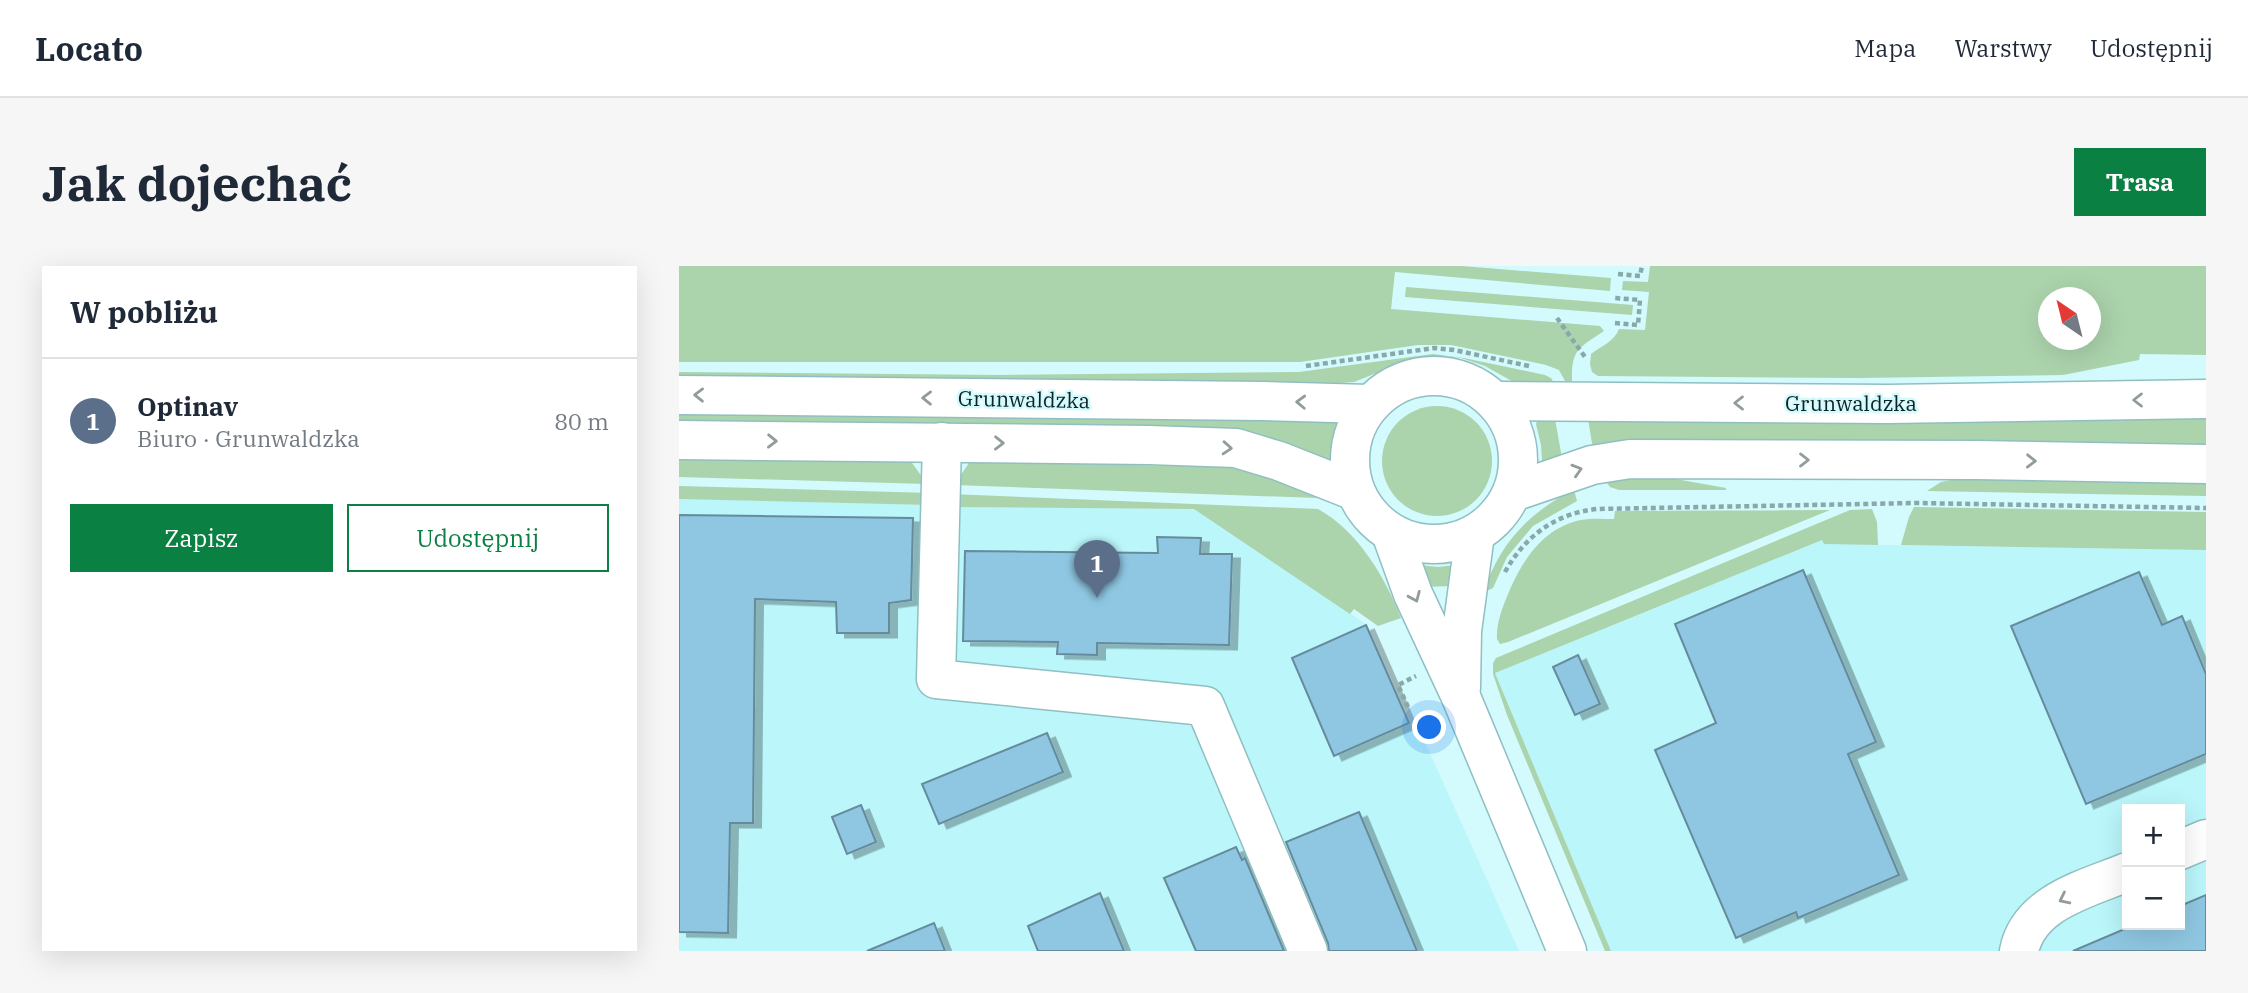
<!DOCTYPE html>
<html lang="pl">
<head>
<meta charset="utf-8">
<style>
  body { margin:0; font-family:"IBM Plex Serif",serif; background:#f6f6f7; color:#1f2937 }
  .controls { position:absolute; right:21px; bottom:21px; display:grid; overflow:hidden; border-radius:0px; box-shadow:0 7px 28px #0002 }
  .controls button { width:63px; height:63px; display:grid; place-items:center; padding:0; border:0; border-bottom:2px solid #e0e1e3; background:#fff; color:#1f2937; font:35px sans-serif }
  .compass { position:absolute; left:1359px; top:21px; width:63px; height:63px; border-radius:50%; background:#fff; box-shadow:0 7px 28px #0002; rotate:325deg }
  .you { position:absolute; left:751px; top:462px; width:24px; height:24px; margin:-18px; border:5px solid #fff; border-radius:50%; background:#1a73e8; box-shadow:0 0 0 10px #1a73e833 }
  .badge { display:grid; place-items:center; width:46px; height:46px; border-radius:50%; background:#0b8043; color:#fff; font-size:23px; font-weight:700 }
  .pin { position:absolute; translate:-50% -58px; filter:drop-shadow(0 2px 4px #0008) }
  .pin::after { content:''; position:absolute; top:37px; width:24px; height:21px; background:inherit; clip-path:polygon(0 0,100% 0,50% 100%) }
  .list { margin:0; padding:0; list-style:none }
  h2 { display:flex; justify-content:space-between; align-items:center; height:91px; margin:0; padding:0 28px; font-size:30px }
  h2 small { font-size:23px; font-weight:400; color:#747a83 }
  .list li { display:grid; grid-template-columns:46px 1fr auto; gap:21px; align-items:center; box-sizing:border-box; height:126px; padding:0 28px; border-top:2px solid #e0e1e3 }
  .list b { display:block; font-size:26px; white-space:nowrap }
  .list p { margin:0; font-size:23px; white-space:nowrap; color:#747a83 }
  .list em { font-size:23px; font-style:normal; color:#747a83 }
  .actions { display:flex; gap:14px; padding:21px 28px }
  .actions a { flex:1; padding:16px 0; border:2px solid #0b8043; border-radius:0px; text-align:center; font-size:24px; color:#0b8043 }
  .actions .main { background:#0b8043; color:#fff }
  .map { position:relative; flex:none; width:1527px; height:685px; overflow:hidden; border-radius:0px }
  header { display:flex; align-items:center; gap:42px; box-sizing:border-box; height:98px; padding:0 35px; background:#fff; border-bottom:2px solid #e0e1e3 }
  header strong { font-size:33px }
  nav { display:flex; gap:38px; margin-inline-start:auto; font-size:24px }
  .intro { display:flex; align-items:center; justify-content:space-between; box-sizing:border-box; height:168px; padding:0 42px }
  h1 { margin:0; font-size:49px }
  .button { padding:18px 32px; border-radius:0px; background:#0b8043; color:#fff; font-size:24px; font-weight:700 }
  main { display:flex; gap:42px; padding:0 42px }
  aside { flex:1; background:#fff; border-radius:0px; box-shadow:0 7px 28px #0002 }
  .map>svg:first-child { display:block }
</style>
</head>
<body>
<header>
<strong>Locato</strong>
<nav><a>Mapa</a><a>Warstwy</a><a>Udostępnij</a></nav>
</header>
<div class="intro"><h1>Jak dojechać</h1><a class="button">Trasa</a></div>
<main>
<aside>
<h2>W pobliżu<small></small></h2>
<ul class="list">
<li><span class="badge" style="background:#5c6f8a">1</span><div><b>Optinav</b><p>Biuro · Grunwaldzka</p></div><em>80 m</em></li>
</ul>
<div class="actions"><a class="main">Zapisz</a><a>Udostępnij</a></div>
</aside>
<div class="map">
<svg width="1527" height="685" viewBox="0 0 1527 685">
  <defs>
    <filter id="shadow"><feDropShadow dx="8" dy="4.5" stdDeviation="0" flood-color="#0004"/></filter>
  </defs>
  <rect width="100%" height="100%" fill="#d3fafd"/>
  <g fill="#baf6fa" fill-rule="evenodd">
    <path d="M 0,233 L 251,239 L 271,241 L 515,243 L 687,358 L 730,457 L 745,474 L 840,685 L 0,685 Z"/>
    <path d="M 1143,274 L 1145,278 L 1527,284 L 1527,685 L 932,685 L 816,407 ZM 1448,543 L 1501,543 L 1501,659 L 1448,659 Z"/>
  </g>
  <g fill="#abd3ac" fill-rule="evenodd">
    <path d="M 0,0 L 783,0 L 932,12 L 931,25 L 716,6 L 712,43 L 921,60 L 925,65 C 900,82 892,83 893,115 L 886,115 L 880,104 L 867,99 L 772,79 L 739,79 L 621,96 L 0,96 Z"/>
    <path d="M 971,0 L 1527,0 L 1527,89 L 1461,88 L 1460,94 L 1384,109 L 1179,112 L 919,110 L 913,106 L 911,98 L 912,88 C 922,80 935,76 940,63 L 966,64 L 970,26 L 943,24 L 944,15 L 969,16 ZM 1370,32 L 1412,32 L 1412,74 L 1370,74 Z"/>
    <path d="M 727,21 L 954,39 L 953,49 L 726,31 Z"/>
    <path d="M 754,88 L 785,92 L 866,109 L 872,112 L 876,119 L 838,118 L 806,100 L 782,92 L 764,90 L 735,92 L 675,116 L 646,118 L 0,113 L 0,106 L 321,109 L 620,106 Z"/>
    <circle cx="758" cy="195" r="55"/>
    <path d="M 0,145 L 660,154 L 653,184 L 653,197 L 0,160 Z"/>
    <path d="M 1527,149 L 1527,182 L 914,183 L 909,153 Z"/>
    <path d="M 859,153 L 876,153 L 883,192 L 865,197 L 863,195 L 862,179 L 857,158 Z"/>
    <path d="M 0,192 L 231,194 L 248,218 L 0,211 Z"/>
    <path d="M 293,196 L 553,201 C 583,207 612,217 638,232 L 275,219 L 290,197 Z"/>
    <path d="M 1291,210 L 1527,214 L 1527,230 L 1248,225 L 1262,216 Z"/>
    <path d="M 944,212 L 991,212 L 1047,222 L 1047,224 L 940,224 L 931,221 L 926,214 Z"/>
    <path d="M 0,220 L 251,227 L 251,239 L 0,233 Z"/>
    <path d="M 895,224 L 898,235 L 854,260 L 828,291 L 814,322 L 805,326 C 819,279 851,245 895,224 Z"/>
    <path d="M 271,228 L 639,243 C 679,265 706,311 722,352 L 699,360 L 675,343 L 671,348 L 515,243 L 271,241 Z"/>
    <path d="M 1235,241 L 1527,246 L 1527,284 L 1222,279 L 1230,251 Z"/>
    <path d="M 1193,243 L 1198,256 L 1199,279 L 1145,278 L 1143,274 L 816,407 L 932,685 L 926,685 L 828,449 L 814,408 L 814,397 L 817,392 L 1171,244 Z"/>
    <path d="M 1151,244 L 829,376 L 821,378 L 818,373 C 817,355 825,338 832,321 C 846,290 867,261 902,254 C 912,252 924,253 935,253 L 936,245 Z"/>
    <path d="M 740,299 L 759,301 L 776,299 L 774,320 L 743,321 Z"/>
  </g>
  <g fill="#8fc7e2" stroke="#668b9d" stroke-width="2" filter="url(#shadow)">
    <path d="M 0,249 L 234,252 L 232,334 L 210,337 L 210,367 L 158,367 L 157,336 L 76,333 L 74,557 L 51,557 L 49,667 L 0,666 Z"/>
    <path d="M 478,271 L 522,272 L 521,288 L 553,288 L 550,379 L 418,377 L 418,389 L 378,388 L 379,376 L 284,375 L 286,285 L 479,287 Z"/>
    <path d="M 1124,304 L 1197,476 L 1169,488 L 1220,609 L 1119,652 L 1117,646 L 1057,672 L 976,484 L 1037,457 L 996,358 Z"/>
    <path d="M 1460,306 L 1483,359 L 1503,350 L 1527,408 L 1527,488 L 1407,538 L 1332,360 Z"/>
    <path d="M 687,359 L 730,457 L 655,490 L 613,392 Z"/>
    <path d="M 899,389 L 921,438 L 896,449 L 874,401 Z"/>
    <path d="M 368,467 L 384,506 L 260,558 L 243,518 Z"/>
    <path d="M 182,539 L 197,576 L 168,588 L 153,551 Z"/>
    <path d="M 680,546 L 738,685 L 650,685 L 649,677 L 607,576 Z"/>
    <path d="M 557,581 L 563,594 L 566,592 L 605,685 L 517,685 L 485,612 Z"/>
    <path d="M 421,627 L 445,685 L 359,685 L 349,660 Z"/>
    <path d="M 1527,629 L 1527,685 L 1394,685 L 1455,659 L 1501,659 L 1501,640 Z"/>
    <path d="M 255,657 L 266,685 L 188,685 Z"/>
  </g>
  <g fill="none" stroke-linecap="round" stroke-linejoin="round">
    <defs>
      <g id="minor">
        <circle cx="755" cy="194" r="84"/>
        <path d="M 0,129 L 584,135 L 690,138"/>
        <path d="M 816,135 L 1209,138 L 1527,133"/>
        <path d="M 0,174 L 470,179 L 557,182 L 600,195 L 676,225"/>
        <path d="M 263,176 L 257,413 L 526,440 L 629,685"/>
        <path d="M 834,226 L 913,199 L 951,193 L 1298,194 L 1527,198"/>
        <path d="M 712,267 L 734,328 L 782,431 L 888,685"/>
        <path d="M 782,422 L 783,365 L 796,268"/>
        <path d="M 1501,584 L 1527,573"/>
        <path d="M 1340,685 C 1350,636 1407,623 1448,606"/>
      </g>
    </defs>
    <use href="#minor" stroke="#90bfc2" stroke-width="41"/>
    <g stroke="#89a8aa" stroke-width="4.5" stroke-dasharray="5 3.5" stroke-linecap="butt">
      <path d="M 939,8 L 961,10 L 963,0"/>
      <path d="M 878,52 L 906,91"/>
      <path d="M 936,57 L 959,59 L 961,34 L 936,32"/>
      <path d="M 627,100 L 755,82 L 775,84 L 850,100"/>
      <path d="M 826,306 C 846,270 877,247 918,243 L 1238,237 L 1527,242"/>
      <path d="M 729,441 L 719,419 L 737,410"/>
    </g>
    <use href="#minor" stroke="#fff" stroke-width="38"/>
  </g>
  <defs><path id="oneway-chevron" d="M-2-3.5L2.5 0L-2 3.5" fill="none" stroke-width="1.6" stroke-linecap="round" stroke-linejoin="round" transform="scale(1.75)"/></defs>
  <g stroke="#939c9c">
    <use href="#oneway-chevron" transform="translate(20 129) rotate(-179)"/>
    <use href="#oneway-chevron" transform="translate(248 132) rotate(-179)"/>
    <use href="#oneway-chevron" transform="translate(1459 134) rotate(180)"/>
    <use href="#oneway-chevron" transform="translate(622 136) rotate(-178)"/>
    <use href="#oneway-chevron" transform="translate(1060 137) rotate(-180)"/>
    <use href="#oneway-chevron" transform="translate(93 175) rotate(1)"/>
    <use href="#oneway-chevron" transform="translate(320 177) rotate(1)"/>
    <use href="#oneway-chevron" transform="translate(548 182) rotate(4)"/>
    <use href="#oneway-chevron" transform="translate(1125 194)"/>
    <use href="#oneway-chevron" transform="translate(1352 195) rotate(1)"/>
    <use href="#oneway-chevron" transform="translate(898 204) rotate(-17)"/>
    <use href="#oneway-chevron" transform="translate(736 331) rotate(67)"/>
    <use href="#oneway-chevron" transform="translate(1385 633) rotate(154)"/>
  </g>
  <g text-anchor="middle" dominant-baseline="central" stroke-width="5" stroke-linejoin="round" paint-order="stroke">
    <g font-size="21" fill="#102324" stroke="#d3fafd">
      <text transform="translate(345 133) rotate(1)">Grunwaldzka</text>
      <text x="1172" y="137">Grunwaldzka</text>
    </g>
  </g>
</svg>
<div class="controls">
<button>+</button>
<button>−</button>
</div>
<svg class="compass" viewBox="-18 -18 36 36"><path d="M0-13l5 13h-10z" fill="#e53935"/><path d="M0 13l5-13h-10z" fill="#747a83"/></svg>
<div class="you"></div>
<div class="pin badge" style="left:418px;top:332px;background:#5c6f8a">1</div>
</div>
</main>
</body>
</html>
